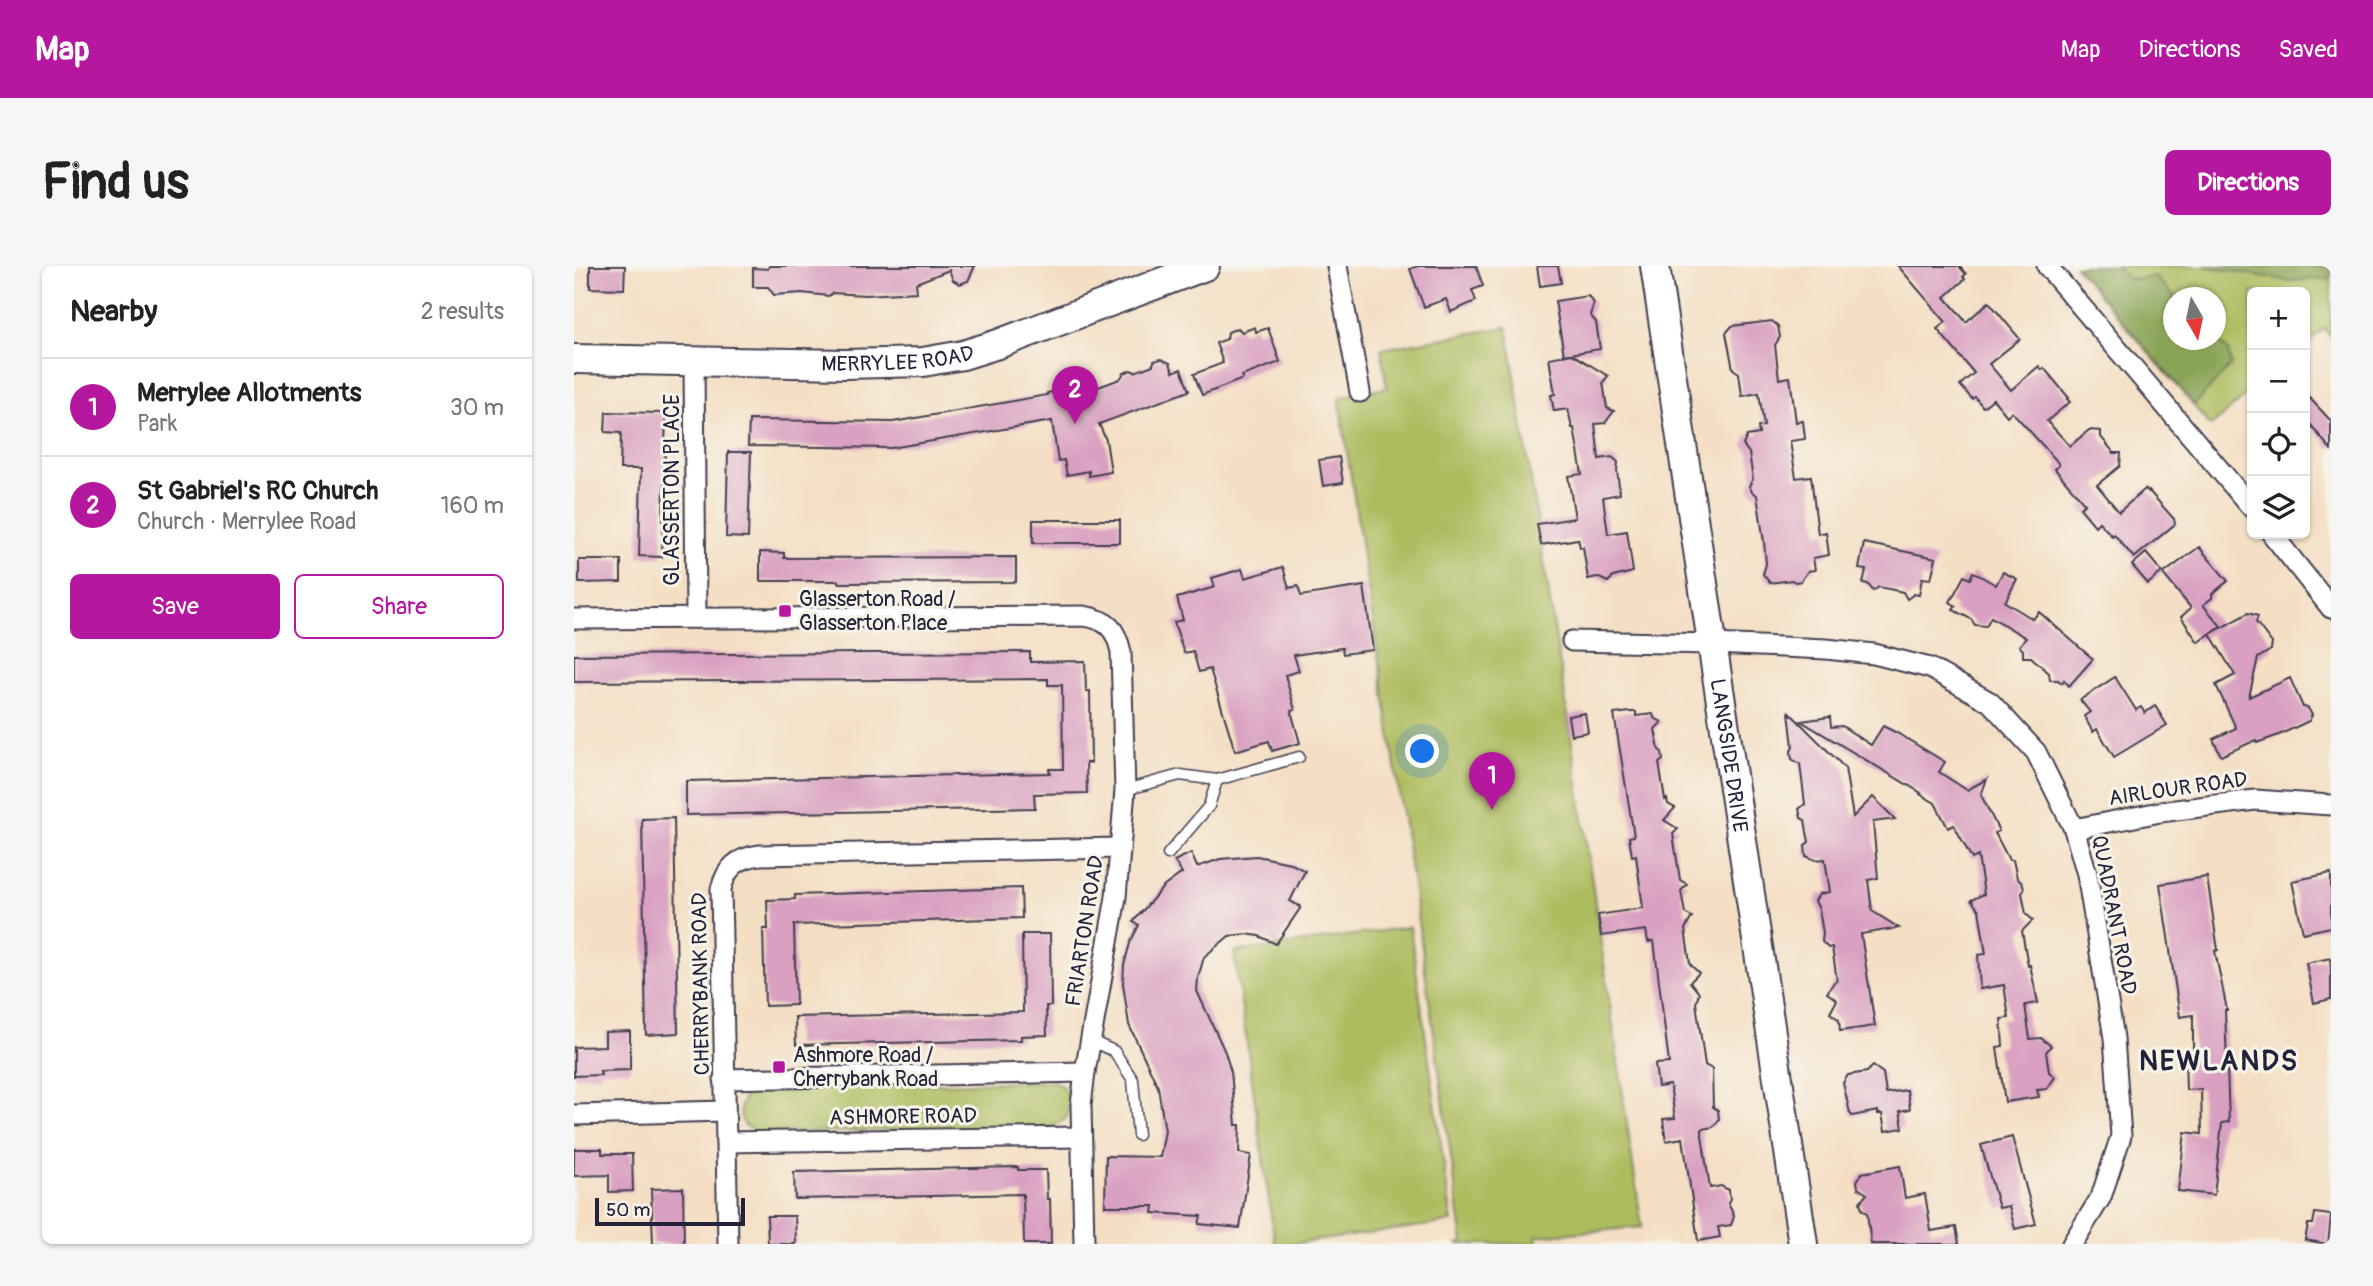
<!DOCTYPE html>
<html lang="en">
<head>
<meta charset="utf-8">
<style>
  body { margin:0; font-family:Pangolin,sans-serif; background:#f6f6f6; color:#222 }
  .controls { position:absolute; right:21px; top:21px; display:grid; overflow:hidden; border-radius:10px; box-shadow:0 2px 5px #0004 }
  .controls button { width:63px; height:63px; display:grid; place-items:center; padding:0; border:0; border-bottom:2px solid #e0e0e0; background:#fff; color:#222; font:35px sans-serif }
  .compass { position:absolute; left:1589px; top:21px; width:63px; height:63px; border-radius:50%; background:#fff; box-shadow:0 2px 5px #0004; rotate:171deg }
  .scale { position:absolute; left:21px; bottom:18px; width:150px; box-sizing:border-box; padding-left:7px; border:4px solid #22223b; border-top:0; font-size:19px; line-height:24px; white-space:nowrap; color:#22223b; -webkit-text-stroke:5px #f7f3e8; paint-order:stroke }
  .you { position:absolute; left:849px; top:486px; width:24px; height:24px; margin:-18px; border:5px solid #fff; border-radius:50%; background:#1a73e8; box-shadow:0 0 0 10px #1a73e833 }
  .badge { display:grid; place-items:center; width:46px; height:46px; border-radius:50%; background:#b5179e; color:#fff; font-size:23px; font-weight:700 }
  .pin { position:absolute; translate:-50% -58px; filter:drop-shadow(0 2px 4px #0008) }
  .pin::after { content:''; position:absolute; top:37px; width:24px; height:21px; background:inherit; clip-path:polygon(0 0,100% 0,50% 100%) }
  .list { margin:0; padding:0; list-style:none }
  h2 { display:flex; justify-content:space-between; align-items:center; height:91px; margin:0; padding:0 28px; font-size:30px }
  h2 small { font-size:23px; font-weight:400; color:#767676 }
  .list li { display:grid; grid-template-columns:46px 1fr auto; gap:21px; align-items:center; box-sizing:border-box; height:98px; padding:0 28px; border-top:2px solid #e0e0e0 }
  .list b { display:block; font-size:26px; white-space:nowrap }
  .list p { margin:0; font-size:23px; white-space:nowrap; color:#767676 }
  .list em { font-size:23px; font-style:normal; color:#767676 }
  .actions { display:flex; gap:14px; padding:21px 28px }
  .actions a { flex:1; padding:16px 0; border:2px solid #b5179e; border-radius:10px; text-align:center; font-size:24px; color:#b5179e }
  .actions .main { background:#b5179e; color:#fff }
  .icon { flex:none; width:38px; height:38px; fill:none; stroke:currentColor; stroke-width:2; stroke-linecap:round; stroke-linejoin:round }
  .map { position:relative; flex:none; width:1757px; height:978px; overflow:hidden; border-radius:10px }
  header { display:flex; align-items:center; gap:42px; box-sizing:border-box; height:98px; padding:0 35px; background:#b5179e; color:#fff }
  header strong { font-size:33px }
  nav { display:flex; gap:38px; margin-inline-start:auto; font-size:24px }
  .intro { display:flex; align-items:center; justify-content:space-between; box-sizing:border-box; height:168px; padding:0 42px }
  h1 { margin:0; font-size:49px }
  .button { padding:18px 32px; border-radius:10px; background:#b5179e; color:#fff; font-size:24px; font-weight:700 }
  main { display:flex; gap:42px; padding:0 42px }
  aside { flex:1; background:#fff; border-radius:10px; box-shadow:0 2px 5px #0004 }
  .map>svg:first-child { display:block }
</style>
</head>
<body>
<header>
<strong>Map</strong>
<nav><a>Map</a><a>Directions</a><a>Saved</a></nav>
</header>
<div class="intro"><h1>Find us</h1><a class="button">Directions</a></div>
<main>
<aside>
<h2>Nearby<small>2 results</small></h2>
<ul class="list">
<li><span class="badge">1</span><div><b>Merrylee Allotments</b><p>Park</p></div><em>30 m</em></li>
<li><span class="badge">2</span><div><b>St Gabriel's RC Church</b><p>Church · Merrylee Road</p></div><em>160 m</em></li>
</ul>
<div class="actions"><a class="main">Save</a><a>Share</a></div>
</aside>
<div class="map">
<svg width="1757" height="978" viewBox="0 0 1757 978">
  <rect width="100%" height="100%" fill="#f7f3e8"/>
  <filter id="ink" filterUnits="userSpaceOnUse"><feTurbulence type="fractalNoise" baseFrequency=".0143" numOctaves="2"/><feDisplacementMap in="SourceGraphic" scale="14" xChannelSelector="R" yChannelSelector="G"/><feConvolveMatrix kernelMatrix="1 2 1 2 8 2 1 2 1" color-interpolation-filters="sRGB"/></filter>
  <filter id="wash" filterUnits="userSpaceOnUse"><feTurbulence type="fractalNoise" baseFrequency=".00686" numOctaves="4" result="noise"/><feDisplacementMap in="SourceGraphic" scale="28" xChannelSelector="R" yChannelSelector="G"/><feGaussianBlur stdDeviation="1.57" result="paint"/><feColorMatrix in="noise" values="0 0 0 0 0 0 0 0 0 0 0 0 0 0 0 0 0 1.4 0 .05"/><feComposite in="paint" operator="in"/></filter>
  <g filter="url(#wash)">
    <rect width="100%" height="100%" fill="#f4dfc5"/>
    <g fill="#adbc5f" stroke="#686f4d" stroke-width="2" fill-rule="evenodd">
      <path d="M 1501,0 L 1757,0 L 1757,71 L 1750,63 L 1731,79 L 1731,26 L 1678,26 L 1678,124 L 1637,160 ZM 1600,32 L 1642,32 L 1642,74 L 1600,74 Z"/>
      <path d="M 933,61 L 994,450 L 1068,961 L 962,970 L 963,978 L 882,978 L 889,977 L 839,618 L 765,132 L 786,126 L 813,122 L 807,83 Z"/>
      <path d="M 836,661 L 878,956 L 718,978 L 701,978 L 660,686 Z"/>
      <path d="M 479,815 C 496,822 498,836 492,852 L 479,861 L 185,867 L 170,859 C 162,842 167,828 184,822 Z"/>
    </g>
    <g fill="#8aa456" stroke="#566348" stroke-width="2">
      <path d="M 1501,0 L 1542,0 L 1555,13 L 1581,11 L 1601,31 L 1600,32 L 1600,74 L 1642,72 L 1654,85 L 1657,99 L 1620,139 Z"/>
      <path d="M 1628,0 L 1757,0 L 1757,12 L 1716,15 Z"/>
    </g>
    <g id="blocks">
      <g fill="#d9a0c1">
        <path d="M 16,0 L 51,0 L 50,23 L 16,22 Z"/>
        <path d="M 195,0 L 401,0 L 394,15 L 386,18 L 379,14 L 375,4 L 342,17 L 343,26 L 291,29 L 258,27 L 255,30 L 228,27 L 200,29 L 194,21 L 179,21 L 179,2 L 194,3 Z"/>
        <path d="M 844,0 L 902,0 L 909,20 L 898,24 L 902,35 L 877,46 L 872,33 L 850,41 L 836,3 Z"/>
        <path d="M 963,0 L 984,0 L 987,17 L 966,20 Z"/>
        <path d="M 1324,0 L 1385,0 L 1392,8 L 1389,11 L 1391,13 L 1371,31 L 1392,56 L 1415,36 L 1446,73 L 1415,98 L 1437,124 L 1465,100 L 1468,104 L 1470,102 L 1495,132 L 1493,133 L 1496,136 L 1473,155 L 1496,180 L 1515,164 L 1527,165 L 1527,171 L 1540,187 L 1547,187 L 1546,200 L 1523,219 L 1545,246 L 1571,223 L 1574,226 L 1575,225 L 1600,253 L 1601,258 L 1560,292 L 1540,268 L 1538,270 L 1525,256 L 1521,260 L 1506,242 L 1511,238 L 1481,203 L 1485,199 L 1482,194 L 1442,150 L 1437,146 L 1433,150 L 1419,133 L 1409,141 L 1401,131 L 1398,133 L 1386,119 L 1400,107 L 1363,63 L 1372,56 Z"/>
        <path d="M 1014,30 L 1020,37 L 1016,49 L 1022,56 L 1026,83 L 990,89 L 981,35 Z"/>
        <path d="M 1198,55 L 1204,60 L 1206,71 L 1201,79 L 1205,113 L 1216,111 L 1222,156 L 1229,155 L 1231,173 L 1216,175 L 1222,212 L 1237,210 L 1244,268 L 1252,266 L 1255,289 L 1239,292 L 1241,304 L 1234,305 L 1227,315 L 1221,316 L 1218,314 L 1196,317 L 1189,308 L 1192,298 L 1190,276 L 1183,229 L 1178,226 L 1175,220 L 1179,213 L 1175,187 L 1169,179 L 1173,170 L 1185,168 L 1184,161 L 1190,160 L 1185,127 L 1168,130 L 1165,107 L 1159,103 L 1152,67 L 1158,60 Z"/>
        <path d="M 681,61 L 682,66 L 694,62 L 706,96 L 668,110 L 669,113 L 628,129 L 620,108 L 649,97 L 642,77 L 653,73 L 654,66 L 664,62 L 668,66 Z"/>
        <path d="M 998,88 L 1034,110 L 1029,116 L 1033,142 L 1040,145 L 1031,157 L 1021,158 L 1025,193 L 1038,191 L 1044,196 L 1043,205 L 1046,228 L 1029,231 L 1034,268 L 1053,265 L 1059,306 L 1039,311 L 1034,316 L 1023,311 L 1014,313 L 1009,281 L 1006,281 L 1004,273 L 967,279 L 963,258 L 1001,252 L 994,210 L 1008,208 L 1000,162 L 998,162 L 994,143 L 980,145 L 977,129 L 981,128 L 975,92 Z"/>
        <path d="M 587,93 L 596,97 L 599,106 L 607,103 L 615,125 L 525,158 L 532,174 L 537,206 L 515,210 L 515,205 L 493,209 L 490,194 L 484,195 L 478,155 L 317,182 L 174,180 L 175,154 L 319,156 L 473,129 L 473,127 L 480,126 L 479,122 L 510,117 L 511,126 L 546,113 L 550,107 L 557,104 L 561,106 L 579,99 L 580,95 Z"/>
        <path d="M 1731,127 L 1757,155 L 1757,184 L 1731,152 Z"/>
        <path d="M 32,146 L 92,147 L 88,291 L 65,290 L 67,203 L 46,203 L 47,167 L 31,166 Z"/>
        <path d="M 154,186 L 177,186 L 174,272 L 152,271 Z"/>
        <path d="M 765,191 L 769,217 L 749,220 L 745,194 Z"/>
        <rect x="459" y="254" width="87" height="23"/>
        <path d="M 1290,277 L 1362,292 L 1357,313 L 1348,312 L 1345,329 L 1340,328 L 1333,333 L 1329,326 L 1305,321 L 1299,325 L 1294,318 L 1289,317 L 1292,304 L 1285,303 Z"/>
        <path d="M 1625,281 L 1654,315 L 1638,328 L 1638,332 L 1629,339 L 1647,360 L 1624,376 L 1607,351 L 1617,342 L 1589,308 Z"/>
        <path d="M 186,286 L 210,287 L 210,292 L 442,291 L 442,316 L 264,317 L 264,315 L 186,315 Z"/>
        <path d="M 1572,287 L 1588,306 L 1574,318 L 1558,299 Z"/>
        <path d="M 5,294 L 47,294 L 47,316 L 5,317 Z"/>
        <path d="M 709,301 L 715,322 L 724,320 L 727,330 L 790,320 L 799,384 L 769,388 L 768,382 L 720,389 L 725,405 L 711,409 L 721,444 L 717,445 L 726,477 L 698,485 L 695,475 L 661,485 L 636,403 L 625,406 L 619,385 L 610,387 L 600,356 L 609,354 L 603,332 L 641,321 L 638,312 L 668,303 L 671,312 Z"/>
        <path d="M 1399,306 L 1422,319 L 1429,306 L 1443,313 L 1431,336 L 1459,353 L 1465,346 L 1519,393 L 1495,420 L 1490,414 L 1488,417 L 1484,414 L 1476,414 L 1475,407 L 1457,391 L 1449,391 L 1449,384 L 1445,380 L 1452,372 L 1417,351 L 1412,360 L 1401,359 L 1397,353 L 1379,344 L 1382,340 L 1376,336 L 1390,310 L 1396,313 Z"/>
        <path d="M 1674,347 L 1684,350 L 1682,356 L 1698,377 L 1697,384 L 1684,392 L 1675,431 L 1716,412 L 1729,441 L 1734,442 L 1738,449 L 1735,455 L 1705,469 L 1683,477 L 1682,474 L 1647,490 L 1639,473 L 1662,462 L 1642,419 L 1661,409 L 1636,368 Z"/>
        <path d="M 456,386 L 456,396 L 511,395 L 512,425 L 516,425 L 517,497 L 512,497 L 513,527 L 460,528 L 461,542 L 112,549 L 112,515 L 476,507 L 475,503 L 489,503 L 488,419 L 474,419 L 474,413 L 0,416 L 0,389 Z"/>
        <path d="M 1541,411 L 1562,444 L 1567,441 L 1571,447 L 1581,440 L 1593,459 L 1540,491 L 1523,463 L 1519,466 L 1510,450 L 1516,446 L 1506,434 Z"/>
        <path d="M 1056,446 L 1062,446 L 1062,450 L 1079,448 L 1080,452 L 1088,456 L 1081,463 L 1085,484 L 1088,486 L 1089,494 L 1085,497 L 1091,534 L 1093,533 L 1094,538 L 1101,542 L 1090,554 L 1104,563 L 1099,568 L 1106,614 L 1113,618 L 1107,625 L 1111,647 L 1118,651 L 1111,663 L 1116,698 L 1125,707 L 1116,716 L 1125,727 L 1122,737 L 1131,799 L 1138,803 L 1139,841 L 1144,844 L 1145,854 L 1139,861 L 1128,863 L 1128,870 L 1136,922 L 1147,920 L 1155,924 L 1156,934 L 1154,937 L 1160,950 L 1157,959 L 1144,961 L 1146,971 L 1124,975 L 1109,872 L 1092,875 L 1089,853 L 1101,852 L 1096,819 L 1084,821 L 1081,798 L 1095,797 L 1080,675 L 1074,676 L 1072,664 L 1027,670 L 1024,649 L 1069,642 L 1062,589 L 1058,590 L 1055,571 L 1060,570 L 1040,448 Z"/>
        <path d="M 1215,446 L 1271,502 L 1279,551 L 1299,531 L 1321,553 L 1299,556 L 1304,612 L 1294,614 L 1298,645 L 1325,662 L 1287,668 L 1301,760 L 1266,765 L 1265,754 L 1256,747 L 1263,734 L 1253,727 L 1260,716 L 1263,715 L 1258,681 L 1254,682 L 1248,676 L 1249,667 L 1245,643 L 1241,635 L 1245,628 L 1256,626 L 1251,593 L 1241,594 L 1232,590 L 1231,579 L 1235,576 L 1233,566 L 1231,554 L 1227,552 L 1225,543 L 1231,538 L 1226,498 L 1218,493 L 1217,485 L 1219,481 Z"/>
        <path d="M 1011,447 L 1014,466 L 997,469 L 994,450 Z"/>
        <path d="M 1256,451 L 1257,461 L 1268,460 L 1297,479 L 1309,460 L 1323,467 L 1371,496 L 1365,506 L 1393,524 L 1413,513 L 1407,529 L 1425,565 L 1421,567 L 1435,594 L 1439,594 L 1443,612 L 1449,618 L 1450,623 L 1448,627 L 1452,648 L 1459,654 L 1448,665 L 1454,700 L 1456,699 L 1464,737 L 1451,739 L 1456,773 L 1467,772 L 1477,780 L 1472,786 L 1475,806 L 1481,811 L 1473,823 L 1463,824 L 1465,831 L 1431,836 L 1423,781 L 1429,780 L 1427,753 L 1435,752 L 1430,719 L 1406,723 L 1404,689 L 1412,688 L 1405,644 L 1397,634 L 1410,628 L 1404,590 L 1398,593 L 1380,559 L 1374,562 L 1361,537 L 1346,528 L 1347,527 L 1227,455 Z"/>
        <path d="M 100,552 L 104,767 L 72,769 L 68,553 Z"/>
        <path d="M 617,587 L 623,601 L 646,593 L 683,590 L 716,597 L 731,605 L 716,635 L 727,641 L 702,678 L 685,670 L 672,668 L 655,670 L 630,691 L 624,712 L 623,725 L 651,786 L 657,806 L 662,859 L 666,859 L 665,887 L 677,889 L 666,962 L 625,958 L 627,950 L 579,947 L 580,940 L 531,940 L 532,890 L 586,891 L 591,865 L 584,821 L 555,759 L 549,718 L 550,699 L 556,677 L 565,659 L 559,656 L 589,621 L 608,607 L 600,595 Z"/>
        <path d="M 1757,607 L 1757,661 L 1729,667 L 1718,615 Z"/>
        <path d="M 1633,611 L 1644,684 L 1641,685 L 1653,744 L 1651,744 L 1655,856 L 1648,857 L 1640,929 L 1604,925 L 1611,866 L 1628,868 L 1627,823 L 1612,824 L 1611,789 L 1619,789 L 1619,749 L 1606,751 L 1586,618 Z"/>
        <path d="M 447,622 L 448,652 L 220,659 L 222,739 L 191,740 L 189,663 L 194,663 L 193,634 L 221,633 L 221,629 Z"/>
        <path d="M 448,668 L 476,668 L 477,740 L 472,740 L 473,769 L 447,770 L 447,774 L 222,779 L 221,751 L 449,746 Z"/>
        <path d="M 1757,692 L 1757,733 L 1740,737 L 1732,697 Z"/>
        <path d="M 56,765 L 56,804 L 26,805 L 27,809 L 0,810 L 0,781 L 31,780 L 31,766 Z"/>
        <path d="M 1299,800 L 1309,807 L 1312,827 L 1333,824 L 1336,843 L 1326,845 L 1329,862 L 1311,865 L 1308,848 L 1304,848 L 1304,845 L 1278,850 L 1276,847 L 1269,817 L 1274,809 L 1293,806 Z"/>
        <path d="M 1438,871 L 1462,958 L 1441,963 L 1435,940 L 1425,942 L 1407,879 Z"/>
        <path d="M 0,883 L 28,883 L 28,888 L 58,888 L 59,925 L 35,926 L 35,909 L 0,910 Z"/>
        <path d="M 1326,900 L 1331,932 L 1351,928 L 1357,965 L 1382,961 L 1385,978 L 1297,978 L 1293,947 L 1288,944 L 1286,936 L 1293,928 L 1284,922 L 1283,915 L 1288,907 Z"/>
        <path d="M 444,901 L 444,904 L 472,904 L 473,933 L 476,933 L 477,978 L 450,978 L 449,928 L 221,933 L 220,906 Z"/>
        <path d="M 109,922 L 110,978 L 79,978 L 77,923 Z"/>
        <path d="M 1741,947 L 1757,949 L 1754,978 L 1731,974 L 1734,958 L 1739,958 Z"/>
        <path d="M 193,950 L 221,950 L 222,978 L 194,978 Z"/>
      </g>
    </g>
  </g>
  <g filter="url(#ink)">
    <use href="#blocks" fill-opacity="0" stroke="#423e50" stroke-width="2"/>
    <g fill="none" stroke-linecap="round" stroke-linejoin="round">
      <defs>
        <g id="lane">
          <path d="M 551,524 L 606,509 L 643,514 L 725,491"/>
          <path d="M 594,588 L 635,540 L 643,514"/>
          <path d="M 517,775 L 540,785 L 559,814 L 564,869"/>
        </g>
        <g id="street">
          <path d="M 763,0 L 786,126"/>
          <path d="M 1473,0 L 1678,242"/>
          <path d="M 120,95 L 122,352"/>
          <path d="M 1698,268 L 1757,342"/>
          <path d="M 0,353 L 510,350 C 534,354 542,363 547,386 L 551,524 L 542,631 L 511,806 L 507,839 L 510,978"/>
          <path d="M 998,375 L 1138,378 L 1252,383 L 1300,388 L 1356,402 L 1416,436 L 1462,486 L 1500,563 L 1513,608 L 1540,772 L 1547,870 L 1527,931 L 1498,978"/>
          <path d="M 1500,563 L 1586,546 L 1681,534 L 1757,539"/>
          <path d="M 150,813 L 511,806"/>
          <path d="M 0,849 L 151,845"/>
          <path d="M 152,876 L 507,871"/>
          <path d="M 154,978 L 147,623 C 153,601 163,592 186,589 L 546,582"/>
        </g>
        <g id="secondary">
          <path id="s1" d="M 1081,0 L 1229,978"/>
          <path id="s2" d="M 0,93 L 271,98 L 349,96 L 389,89 L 424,78 L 631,0"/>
        </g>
      </defs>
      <use href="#lane" stroke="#423e50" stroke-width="13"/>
      <use href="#street" stroke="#423e50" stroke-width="23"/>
      <use href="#secondary" stroke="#423e50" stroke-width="32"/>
      <use href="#lane" stroke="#fff" stroke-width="10"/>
      <use href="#street" stroke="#fff" stroke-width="19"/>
      <use href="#secondary" stroke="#fff" stroke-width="28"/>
    </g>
  </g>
  <g fill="#b5179e" stroke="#f7f3e8" stroke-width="2.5">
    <rect x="204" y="338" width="14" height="14" rx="3.5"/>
    <rect x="198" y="794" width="14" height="14" rx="3.5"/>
  </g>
  <g text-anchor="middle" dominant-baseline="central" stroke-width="6" stroke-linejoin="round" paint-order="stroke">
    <g font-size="21" fill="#22223b" stroke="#f7f3e8">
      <text stroke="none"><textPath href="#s2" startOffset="324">MERRYLEE ROAD</textPath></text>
      <text transform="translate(98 224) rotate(-90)">GLASSERTON PLACE</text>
      <text stroke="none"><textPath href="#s1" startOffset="495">LANGSIDE DRIVE</textPath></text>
      <text transform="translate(1604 523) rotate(-8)">AIRLOUR ROAD</text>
      <text transform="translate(1540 649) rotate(79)">QUADRANT ROAD</text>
      <text transform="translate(511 665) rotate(-81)">FRIARTON ROAD</text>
      <text transform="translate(127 718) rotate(-91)">CHERRYBANK ROAD</text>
      <text transform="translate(329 851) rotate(-1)">ASHMORE ROAD</text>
    </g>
    <g font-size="21" fill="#22223b" stroke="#f7f3e8" text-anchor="start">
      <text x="225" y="333">Glasserton Road /<tspan x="225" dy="24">Glasserton Place</tspan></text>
      <text x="219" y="789">Ashmore Road /<tspan x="219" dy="24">Cherrybank Road</tspan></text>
    </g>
    <g font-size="28" font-weight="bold" letter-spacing="2" fill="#22223b" stroke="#f7f3e8">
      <text x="1645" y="795">NEWLANDS</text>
    </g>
  </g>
</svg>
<div class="controls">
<button>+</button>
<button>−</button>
<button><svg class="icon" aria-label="locate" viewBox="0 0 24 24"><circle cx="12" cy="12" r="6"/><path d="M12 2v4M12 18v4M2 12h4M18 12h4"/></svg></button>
<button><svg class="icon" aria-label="layers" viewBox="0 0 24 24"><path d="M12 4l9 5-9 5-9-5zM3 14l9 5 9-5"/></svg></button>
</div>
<svg class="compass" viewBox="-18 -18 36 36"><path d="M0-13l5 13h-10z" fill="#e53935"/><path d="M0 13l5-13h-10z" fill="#767676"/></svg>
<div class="scale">50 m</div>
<div class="you"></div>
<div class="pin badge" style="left:918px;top:544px">1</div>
<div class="pin badge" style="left:501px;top:158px">2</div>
</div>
</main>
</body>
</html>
